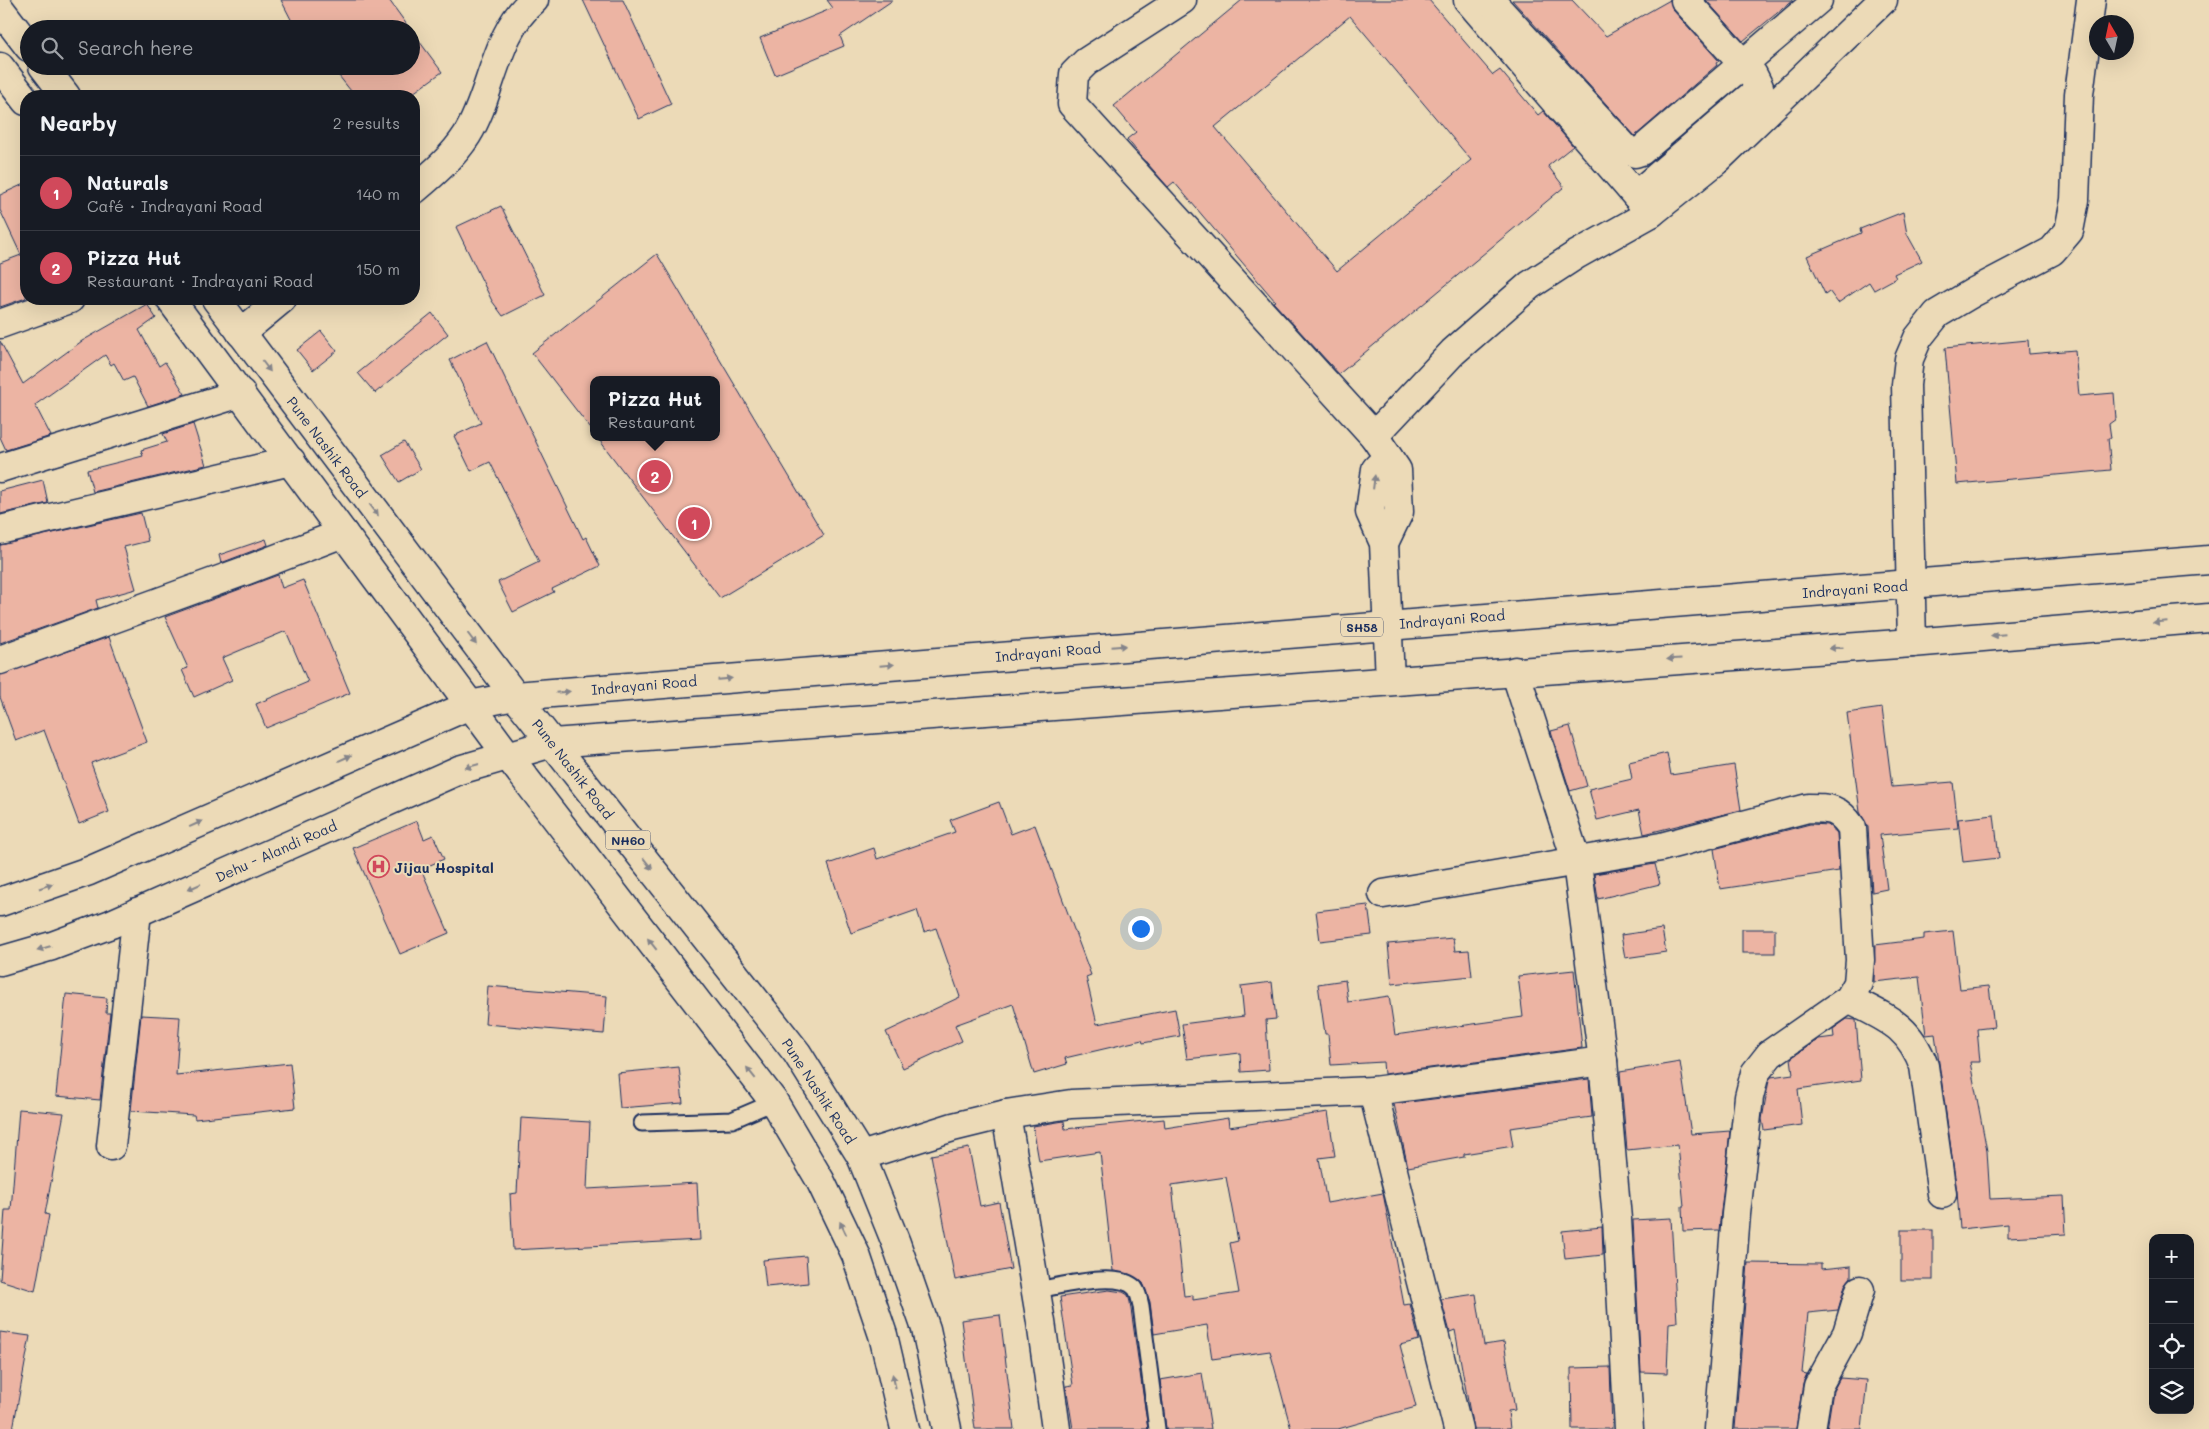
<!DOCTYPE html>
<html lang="en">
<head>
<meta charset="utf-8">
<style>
  body { margin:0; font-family:Mali,sans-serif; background:#242831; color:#f1f3f6 }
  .controls { position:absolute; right:15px; bottom:15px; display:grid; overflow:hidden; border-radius:10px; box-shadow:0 5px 20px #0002 }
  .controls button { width:45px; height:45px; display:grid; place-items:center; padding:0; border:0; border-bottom:1px solid #363941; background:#171b24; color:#f1f3f6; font:25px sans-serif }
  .compass { position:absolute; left:2089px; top:15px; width:45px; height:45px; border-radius:50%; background:#171b24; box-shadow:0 5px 20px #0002; rotate:351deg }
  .you { position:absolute; left:1140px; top:928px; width:18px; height:18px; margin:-12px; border:4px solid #fff; border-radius:50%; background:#1a73e8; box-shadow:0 0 0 8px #1a73e833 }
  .badge { display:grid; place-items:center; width:32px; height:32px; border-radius:50%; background:#d1495b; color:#fff; font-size:16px; font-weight:700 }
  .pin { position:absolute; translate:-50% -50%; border:2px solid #fff; box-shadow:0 1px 5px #0006 }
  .popup { position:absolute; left:590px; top:376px; width:130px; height:65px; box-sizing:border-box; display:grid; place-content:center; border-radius:10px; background:#171b24; filter:drop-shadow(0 1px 4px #0005); font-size:16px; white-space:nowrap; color:#9ea1a6 }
  .popup b { font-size:19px; color:#f1f3f6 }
  .popup::after { content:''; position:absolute; left:50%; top:100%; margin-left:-10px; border:10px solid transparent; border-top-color:#171b24 }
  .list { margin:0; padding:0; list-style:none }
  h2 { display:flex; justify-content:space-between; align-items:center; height:65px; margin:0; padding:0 20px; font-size:21px }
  h2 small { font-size:16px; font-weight:400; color:#9ea1a6 }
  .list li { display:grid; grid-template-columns:32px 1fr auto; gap:15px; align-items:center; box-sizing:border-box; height:75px; padding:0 20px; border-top:1px solid #363941 }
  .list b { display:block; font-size:19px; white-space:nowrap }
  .list p { margin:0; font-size:16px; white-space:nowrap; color:#9ea1a6 }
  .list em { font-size:16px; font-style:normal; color:#9ea1a6 }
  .icon { flex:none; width:28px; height:28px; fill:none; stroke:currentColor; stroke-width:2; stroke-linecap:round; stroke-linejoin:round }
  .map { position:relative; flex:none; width:2209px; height:1429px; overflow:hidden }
  .search { position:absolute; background:#171b24; box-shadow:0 5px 20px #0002; left:20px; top:20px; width:400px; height:55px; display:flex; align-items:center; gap:12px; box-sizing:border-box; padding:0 18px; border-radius:28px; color:#9ea1a6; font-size:19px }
  .panel { position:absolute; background:#171b24; box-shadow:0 5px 20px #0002; left:20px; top:90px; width:400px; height:215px; border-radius:20px }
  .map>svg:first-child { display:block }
</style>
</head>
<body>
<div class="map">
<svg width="2209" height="1429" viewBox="0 0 2209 1429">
  <rect width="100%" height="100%" fill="#ecdab7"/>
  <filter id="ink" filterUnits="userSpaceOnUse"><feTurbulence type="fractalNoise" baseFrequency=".02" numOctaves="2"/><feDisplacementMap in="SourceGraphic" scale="10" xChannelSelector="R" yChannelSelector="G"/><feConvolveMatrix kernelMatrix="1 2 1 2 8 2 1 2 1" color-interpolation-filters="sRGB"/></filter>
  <g filter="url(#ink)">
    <g fill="#ecb4a3" stroke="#1b2f5e" fill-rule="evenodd">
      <path d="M 281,0 L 389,0 L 410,29 L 296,29 Z"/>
      <path d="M 583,0 L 623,0 L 671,104 L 639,119 Z"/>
      <path d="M 827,0 L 893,0 L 840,36 L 844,46 L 775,75 L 760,38 L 833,8 Z"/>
      <path d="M 1242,0 L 1429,0 L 1493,75 L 1500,70 L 1538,115 L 1543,111 L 1573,146 L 1548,166 L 1564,187 L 1339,374 L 1273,302 L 1275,301 L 1174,182 L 1168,187 L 1140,155 L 1127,139 L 1136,132 L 1114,106 ZM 1350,16 L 1471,160 L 1337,271 L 1215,127 Z"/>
      <path d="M 1512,0 L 1572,0 L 1606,36 L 1670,0 L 1673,10 L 1719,61 L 1716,63 L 1717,65 L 1635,136 Z"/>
      <path d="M 1706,0 L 1793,0 L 1743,41 Z"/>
      <path d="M 411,30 L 442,72 L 409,96 L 355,96 L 331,66 L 411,66 Z"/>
      <path d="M 26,183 L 26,298 L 0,307 L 0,263 L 21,255 L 0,210 L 0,195 Z"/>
      <path d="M 501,206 L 545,295 L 503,316 L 492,301 L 456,227 Z"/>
      <path d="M 1903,212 L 1907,234 L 1922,261 L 1894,274 L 1896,278 L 1874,290 L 1869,282 L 1838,303 L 1829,291 L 1825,294 L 1807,256 L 1861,233 L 1860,229 Z"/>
      <path d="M 657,254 L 824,535 L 720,598 L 597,437 L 716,437 L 716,380 L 594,380 L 594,433 L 532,353 Z"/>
      <path d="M 147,304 L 156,318 L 139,330 L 159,366 L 165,362 L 185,394 L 148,406 L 133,377 L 124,381 L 114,363 L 111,365 L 105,355 L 35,405 L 51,436 L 6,450 L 0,437 L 0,341 L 23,384 L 82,341 Z"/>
      <path d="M 432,313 L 448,334 L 375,393 L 358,373 Z"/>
      <path d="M 321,331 L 337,351 L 313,370 L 297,350 Z"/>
      <path d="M 2028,340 L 2029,354 L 2075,350 L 2079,396 L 2114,393 L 2116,419 L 2109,424 L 2111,438 L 2108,438 L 2111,470 L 1957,484 L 1945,348 Z"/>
      <path d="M 487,341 L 583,539 L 586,537 L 600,566 L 552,589 L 554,592 L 513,612 L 498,582 L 539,562 L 490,462 L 471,471 L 454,436 L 481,423 L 450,360 Z"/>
      <path d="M 193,424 L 206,465 L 93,492 L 87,470 L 143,456 L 141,450 L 167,442 L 163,434 Z"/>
      <path d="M 404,442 L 421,469 L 399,482 L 382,455 Z"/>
      <path d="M 43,480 L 48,503 L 0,514 L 0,491 Z"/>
      <path d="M 141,513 L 148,541 L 124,547 L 136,589 L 96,600 L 98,608 L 0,643 L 0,545 Z"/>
      <path d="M 266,539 L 268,545 L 221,563 L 219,555 Z"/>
      <path d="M 278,575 L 282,588 L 303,580 L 350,693 L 266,728 L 256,704 L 308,682 L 286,631 L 222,658 L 232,680 L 194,697 L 182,670 L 188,668 L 165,617 Z"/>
      <path d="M 109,637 L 147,742 L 91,763 L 109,812 L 79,824 L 44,730 L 16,741 L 0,697 L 0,675 Z"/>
      <path d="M 1882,708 L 1892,787 L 1953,782 L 1958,828 L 1880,835 L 1887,889 L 1872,892 L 1868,827 L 1860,812 L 1847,713 Z"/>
      <path d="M 1570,726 L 1587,786 L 1570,791 L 1551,731 Z"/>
      <path d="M 1667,753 L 1671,775 L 1734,765 L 1741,810 L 1644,834 L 1639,810 L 1597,820 L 1589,789 L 1632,779 L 1629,762 Z"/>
      <path d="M 999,802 L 1011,834 L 1035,825 L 1091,975 L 1086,977 L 1097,1024 L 1175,1009 L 1180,1036 L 1143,1043 L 1142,1040 L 1065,1058 L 1067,1064 L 1034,1074 L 1013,1004 L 955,1025 L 962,1041 L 903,1068 L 886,1032 L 960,997 L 936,928 L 924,932 L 917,910 L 851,933 L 828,864 L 874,848 L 877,859 L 955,832 L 950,820 Z"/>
      <path d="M 1994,815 L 1999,858 L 1963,862 L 1958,819 Z"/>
      <path d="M 417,821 L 424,839 L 433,835 L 444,859 L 421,869 L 449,933 L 400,954 L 353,848 Z"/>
      <path d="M 1810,824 L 1828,825 L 1837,833 L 1839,871 L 1720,889 L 1714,849 Z"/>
      <path d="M 1655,864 L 1660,884 L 1598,899 L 1594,874 Z"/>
      <path d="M 1368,905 L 1372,935 L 1320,941 L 1316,911 Z"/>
      <path d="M 1662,929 L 1666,952 L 1625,958 L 1621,935 Z"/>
      <rect x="1742" y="929" width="33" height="24"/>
      <path d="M 1953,931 L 1960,989 L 1989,986 L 1994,1027 L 1977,1029 L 1980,1062 L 1970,1062 L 1987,1151 L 1990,1199 L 2064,1196 L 2066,1234 L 2008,1237 L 2008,1224 L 1960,1229 L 1957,1192 L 1935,1034 L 1926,1035 L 1919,977 L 1874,982 L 1875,945 L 1924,939 L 1924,934 Z"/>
      <path d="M 1453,938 L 1455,951 L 1469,950 L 1472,976 L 1392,984 L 1388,944 Z"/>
      <path d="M 1574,970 L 1582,1048 L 1384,1074 L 1383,1062 L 1331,1065 L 1328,1034 L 1325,1034 L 1318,984 L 1345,980 L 1348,1002 L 1389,996 L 1395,1035 L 1523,1017 L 1518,976 Z"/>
      <path d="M 1272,982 L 1276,1019 L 1266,1020 L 1269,1070 L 1241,1072 L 1240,1053 L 1187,1059 L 1182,1024 L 1244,1016 L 1241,986 Z"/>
      <path d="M 488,986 L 607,996 L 604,1034 L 485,1024 Z"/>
      <path d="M 66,994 L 107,998 L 106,1013 L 110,1013 L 100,1100 L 56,1096 Z"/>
      <path d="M 141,1015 L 180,1017 L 176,1075 L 290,1063 L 295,1108 L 195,1119 L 194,1115 L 131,1111 Z"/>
      <path d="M 1847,1019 L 1856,1020 L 1861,1080 L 1798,1089 L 1802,1125 L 1764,1130 L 1762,1119 L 1769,1080 L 1771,1077 L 1793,1074 L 1791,1058 L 1819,1039 L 1834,1037 L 1833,1029 Z"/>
      <path d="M 1680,1062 L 1691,1134 L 1730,1131 L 1719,1230 L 1683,1231 L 1682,1206 L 1684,1206 L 1678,1145 L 1627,1150 L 1620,1072 Z"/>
      <path d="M 679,1067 L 683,1103 L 620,1108 L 617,1073 Z"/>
      <path d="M 1589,1079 L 1592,1117 L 1510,1128 L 1513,1146 L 1464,1154 L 1464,1157 L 1408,1167 L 1394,1104 Z"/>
      <path d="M 19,1109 L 64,1113 L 45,1214 L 49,1215 L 35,1291 L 0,1280 L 5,1210 L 11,1210 Z"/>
      <path d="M 1328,1112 L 1335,1156 L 1319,1158 L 1327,1203 L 1383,1193 L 1404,1305 L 1410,1304 L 1419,1340 L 1400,1345 L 1416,1407 L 1338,1429 L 1291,1429 L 1270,1351 L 1212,1359 L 1207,1325 L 1154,1334 L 1150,1302 L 1143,1283 L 1129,1274 L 1113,1271 L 1100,1152 L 1039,1161 L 1033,1126 L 1064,1121 L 1065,1129 L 1164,1119 L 1165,1128 L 1228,1118 L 1229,1127 ZM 1226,1177 L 1238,1241 L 1230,1243 L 1239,1293 L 1193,1300 L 1193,1295 L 1184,1296 L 1172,1185 Z"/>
      <path d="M 521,1118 L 590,1122 L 587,1189 L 697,1183 L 700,1240 L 513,1250 L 510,1194 L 517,1193 Z"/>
      <path d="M 969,1148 L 980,1206 L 999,1202 L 1011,1269 L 955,1280 L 931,1155 Z"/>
      <path d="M 1671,1218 L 1677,1322 L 1669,1323 L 1667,1373 L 1641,1372 L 1633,1220 Z"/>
      <path d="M 1602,1227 L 1603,1255 L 1565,1259 L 1562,1231 Z"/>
      <rect x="1901" y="1230" width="32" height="50"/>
      <path d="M 806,1256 L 808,1283 L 766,1287 L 763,1260 Z"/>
      <path d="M 1748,1263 L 1821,1264 L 1821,1269 L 1851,1266 L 1851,1277 L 1845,1285 L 1838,1310 L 1808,1313 L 1802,1373 L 1807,1374 L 1803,1383 L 1796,1429 L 1735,1429 Z"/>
      <path d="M 1109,1290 L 1123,1292 L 1128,1295 L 1130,1302 L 1148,1429 L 1073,1429 L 1066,1386 L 1073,1385 L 1060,1297 Z"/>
      <path d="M 1476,1294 L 1484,1345 L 1504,1342 L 1515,1410 L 1508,1411 L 1510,1429 L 1473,1429 L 1455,1330 L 1450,1332 L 1441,1299 Z"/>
      <path d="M 1000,1315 L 1014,1429 L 975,1429 L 961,1320 Z"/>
      <path d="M 0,1332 L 30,1336 L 13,1429 L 0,1429 Z"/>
      <path d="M 1610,1367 L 1612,1429 L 1572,1429 L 1571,1368 Z"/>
      <path d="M 1202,1373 L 1211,1429 L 1166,1429 L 1160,1380 Z"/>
      <path d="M 1840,1378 L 1867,1380 L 1862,1429 L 1827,1429 L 1833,1391 Z"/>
    </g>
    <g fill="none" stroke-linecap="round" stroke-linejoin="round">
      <defs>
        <g id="service">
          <path d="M 642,1123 L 732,1120 L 774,1102"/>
          <path d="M 1035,1290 C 1058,1287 1118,1270 1135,1288 C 1138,1292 1140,1301 1141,1306 L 1157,1429"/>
        </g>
        <g id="minor">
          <path d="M 1182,0 L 1086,62 L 1074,74 L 1072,104 L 1374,436"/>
          <path d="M 1468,0 L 1651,213"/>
          <path d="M 1490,0 L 1627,150 L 1635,153 L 1641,151 L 1818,0"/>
          <path d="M 414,190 C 433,174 453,157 467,135 C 492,95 495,31 534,0"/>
          <path d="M 1636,195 L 1757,91 L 1759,87 L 1753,75 L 1685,0"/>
          <path d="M 0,324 L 70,299"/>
          <path d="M 241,333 L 282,299"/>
          <path d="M 1388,457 L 1376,469 L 1370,512 L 1384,543 L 1390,681"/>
          <path d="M 0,468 L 241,393"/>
          <path d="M 0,530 L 291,461"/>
          <path d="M 1384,543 L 1399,512 L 1397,470 L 1374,436 L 1453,352 L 1530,285 L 1576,255 L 1651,213 L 1717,160 L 1883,0"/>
          <path d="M 1912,643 L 1906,385 L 1909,359 L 1918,338 L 1937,314 L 1974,292 L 2052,251 L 2069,231 L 2075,200 L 2079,94 L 2091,0"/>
          <path d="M 0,660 L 247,570 L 343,533"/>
          <path d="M 1515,671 L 1577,863 L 1603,1061 L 1617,1219 L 1629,1429"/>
          <path d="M 1383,894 L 1661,847 L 1808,808 C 1830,808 1839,808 1852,828 L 1860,960 L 1858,983 L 1849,999 L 1770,1054 L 1755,1073 L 1749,1097 L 1736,1214 L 1719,1429"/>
          <path d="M 1849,999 C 1887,1019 1908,1024 1924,1066 L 1942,1194"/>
          <path d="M 1373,1091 L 1603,1061"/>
          <path d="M 1006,1114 L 1041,1322 L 1056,1429"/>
          <path d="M 111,1146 L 137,912"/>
          <path d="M 861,1156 L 953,1127 L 1006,1114 L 1071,1104 L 1373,1091 L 1458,1429"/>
          <path d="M 1811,1429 L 1818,1386 L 1847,1333 L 1860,1290"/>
        </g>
        <g id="primary">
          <path d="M 0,902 L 89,871 L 470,705 L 515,696 L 2209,560"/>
          <path d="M 0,961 L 52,946 L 111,924 L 459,770 L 552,743 L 1912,643 L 2209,618"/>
        </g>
        <g id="trunk">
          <path d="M 0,9 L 29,47"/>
          <path d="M 43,66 L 66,96"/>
          <path d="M 0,67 L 26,101"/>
          <path d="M 170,299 L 508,756 L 774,1102 L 820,1180 L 856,1255 L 883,1335 L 905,1429"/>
          <path d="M 216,299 L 515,696 L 797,1053 L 861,1156 L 896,1243 L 926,1329 L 947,1429"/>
        </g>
      </defs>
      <use href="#service" stroke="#1b2f5e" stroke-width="19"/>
      <use href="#minor" stroke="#1b2f5e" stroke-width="31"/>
      <use href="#primary" stroke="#1b2f5e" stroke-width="31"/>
      <use href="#trunk" stroke="#1b2f5e" stroke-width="31"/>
      <use href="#service" stroke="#ecdab7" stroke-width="15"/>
      <use href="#minor" stroke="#ecdab7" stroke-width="28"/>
      <use href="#primary" stroke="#ecdab7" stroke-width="28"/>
      <use href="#trunk" stroke="#ecdab7" stroke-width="28"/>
    </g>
    <defs><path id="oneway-solid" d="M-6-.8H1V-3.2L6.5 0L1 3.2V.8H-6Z" transform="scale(1.25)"/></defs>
    <g fill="#84848a">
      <use href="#oneway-solid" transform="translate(266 366) rotate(53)"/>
      <use href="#oneway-solid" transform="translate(1374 482) rotate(-83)"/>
      <use href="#oneway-solid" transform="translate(374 510) rotate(53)"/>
      <use href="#oneway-solid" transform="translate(2160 622) rotate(175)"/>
      <use href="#oneway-solid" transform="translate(1998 635) rotate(175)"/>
      <use href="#oneway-solid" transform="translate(472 639) rotate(53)"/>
      <use href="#oneway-solid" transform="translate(1119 646) rotate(-5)"/>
      <use href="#oneway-solid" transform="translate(1836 648) rotate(176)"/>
      <use href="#oneway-solid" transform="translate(1674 659) rotate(176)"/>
      <use href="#oneway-solid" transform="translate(887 665) rotate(-5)"/>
      <use href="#oneway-solid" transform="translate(725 679) rotate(-5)"/>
      <use href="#oneway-solid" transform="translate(563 692) rotate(-5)"/>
      <use href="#oneway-solid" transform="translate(345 758) rotate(-24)"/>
      <use href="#oneway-solid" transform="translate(472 766) rotate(164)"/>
      <use href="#oneway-solid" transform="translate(196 824) rotate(-24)"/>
      <use href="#oneway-solid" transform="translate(648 864) rotate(52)"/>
      <use href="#oneway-solid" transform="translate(46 886) rotate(-19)"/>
      <use href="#oneway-solid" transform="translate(194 887) rotate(156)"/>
      <use href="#oneway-solid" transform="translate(652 944) rotate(-128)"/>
      <use href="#oneway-solid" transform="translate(44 948) rotate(164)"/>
      <use href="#oneway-solid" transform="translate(751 1073) rotate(-128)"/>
      <use href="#oneway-solid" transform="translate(843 1228) rotate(-116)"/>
      <use href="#oneway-solid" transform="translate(894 1381) rotate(-103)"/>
    </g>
  </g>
  <defs>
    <symbol id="hospital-ring" viewBox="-11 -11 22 22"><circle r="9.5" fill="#ecdab7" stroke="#d1495b" stroke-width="1.5"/><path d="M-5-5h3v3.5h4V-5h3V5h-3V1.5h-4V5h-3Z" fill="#d1495b"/></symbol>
  </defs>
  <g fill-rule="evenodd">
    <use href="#hospital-ring" x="366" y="854" width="25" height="25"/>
  </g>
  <g text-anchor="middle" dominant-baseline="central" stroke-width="4" stroke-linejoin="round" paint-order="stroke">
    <g fill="#ecdab7" stroke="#5a6279" stroke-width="1">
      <rect x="1341" y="617.5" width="42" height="19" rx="4"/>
      <rect x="605.5" y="830.5" width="45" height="19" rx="4"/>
    </g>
    <g font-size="12" font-weight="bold" fill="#1b2f5e">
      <text x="1362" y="627">SH58</text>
      <text x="628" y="840">NH60</text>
    </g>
    <g font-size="14" fill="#1b2f5e" stroke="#ecdab7">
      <text transform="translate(327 447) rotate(53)">Pune Nashik Road</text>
      <text transform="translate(1855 589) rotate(-4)">Indrayani Road</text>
      <text transform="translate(1452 619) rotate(-5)">Indrayani Road</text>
      <text transform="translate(1048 652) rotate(-5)">Indrayani Road</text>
      <text transform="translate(644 685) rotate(-5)">Indrayani Road</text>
      <text transform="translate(573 769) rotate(52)">Pune Nashik Road</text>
      <text transform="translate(276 851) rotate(-24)">Dehu - Alandi Road</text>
      <text transform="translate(819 1091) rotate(57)">Pune Nashik Road</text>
    </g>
    <g font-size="14" font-weight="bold" fill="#1b2f5e" stroke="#ecdab7" text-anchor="start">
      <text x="394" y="867">Jijau Hospital</text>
    </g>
  </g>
</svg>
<div class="controls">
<button>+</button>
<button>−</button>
<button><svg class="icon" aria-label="locate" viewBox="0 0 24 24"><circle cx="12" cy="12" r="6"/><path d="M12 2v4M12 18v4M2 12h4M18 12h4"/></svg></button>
<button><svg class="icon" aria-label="layers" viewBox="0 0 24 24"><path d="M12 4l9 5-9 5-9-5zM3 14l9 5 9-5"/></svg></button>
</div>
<svg class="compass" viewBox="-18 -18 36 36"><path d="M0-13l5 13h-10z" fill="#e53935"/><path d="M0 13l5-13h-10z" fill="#9ea1a6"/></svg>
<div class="you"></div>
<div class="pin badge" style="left:694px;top:523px">1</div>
<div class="pin badge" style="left:655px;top:476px">2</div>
<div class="popup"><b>Pizza Hut</b>Restaurant</div>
<div class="search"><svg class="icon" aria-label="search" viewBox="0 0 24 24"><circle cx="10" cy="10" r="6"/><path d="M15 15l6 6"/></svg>Search here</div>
<section class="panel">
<h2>Nearby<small>2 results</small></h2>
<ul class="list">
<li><span class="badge">1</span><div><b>Naturals</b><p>Café · Indrayani Road</p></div><em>140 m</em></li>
<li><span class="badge">2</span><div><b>Pizza Hut</b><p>Restaurant · Indrayani Road</p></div><em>150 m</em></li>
</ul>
</section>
</div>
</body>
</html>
